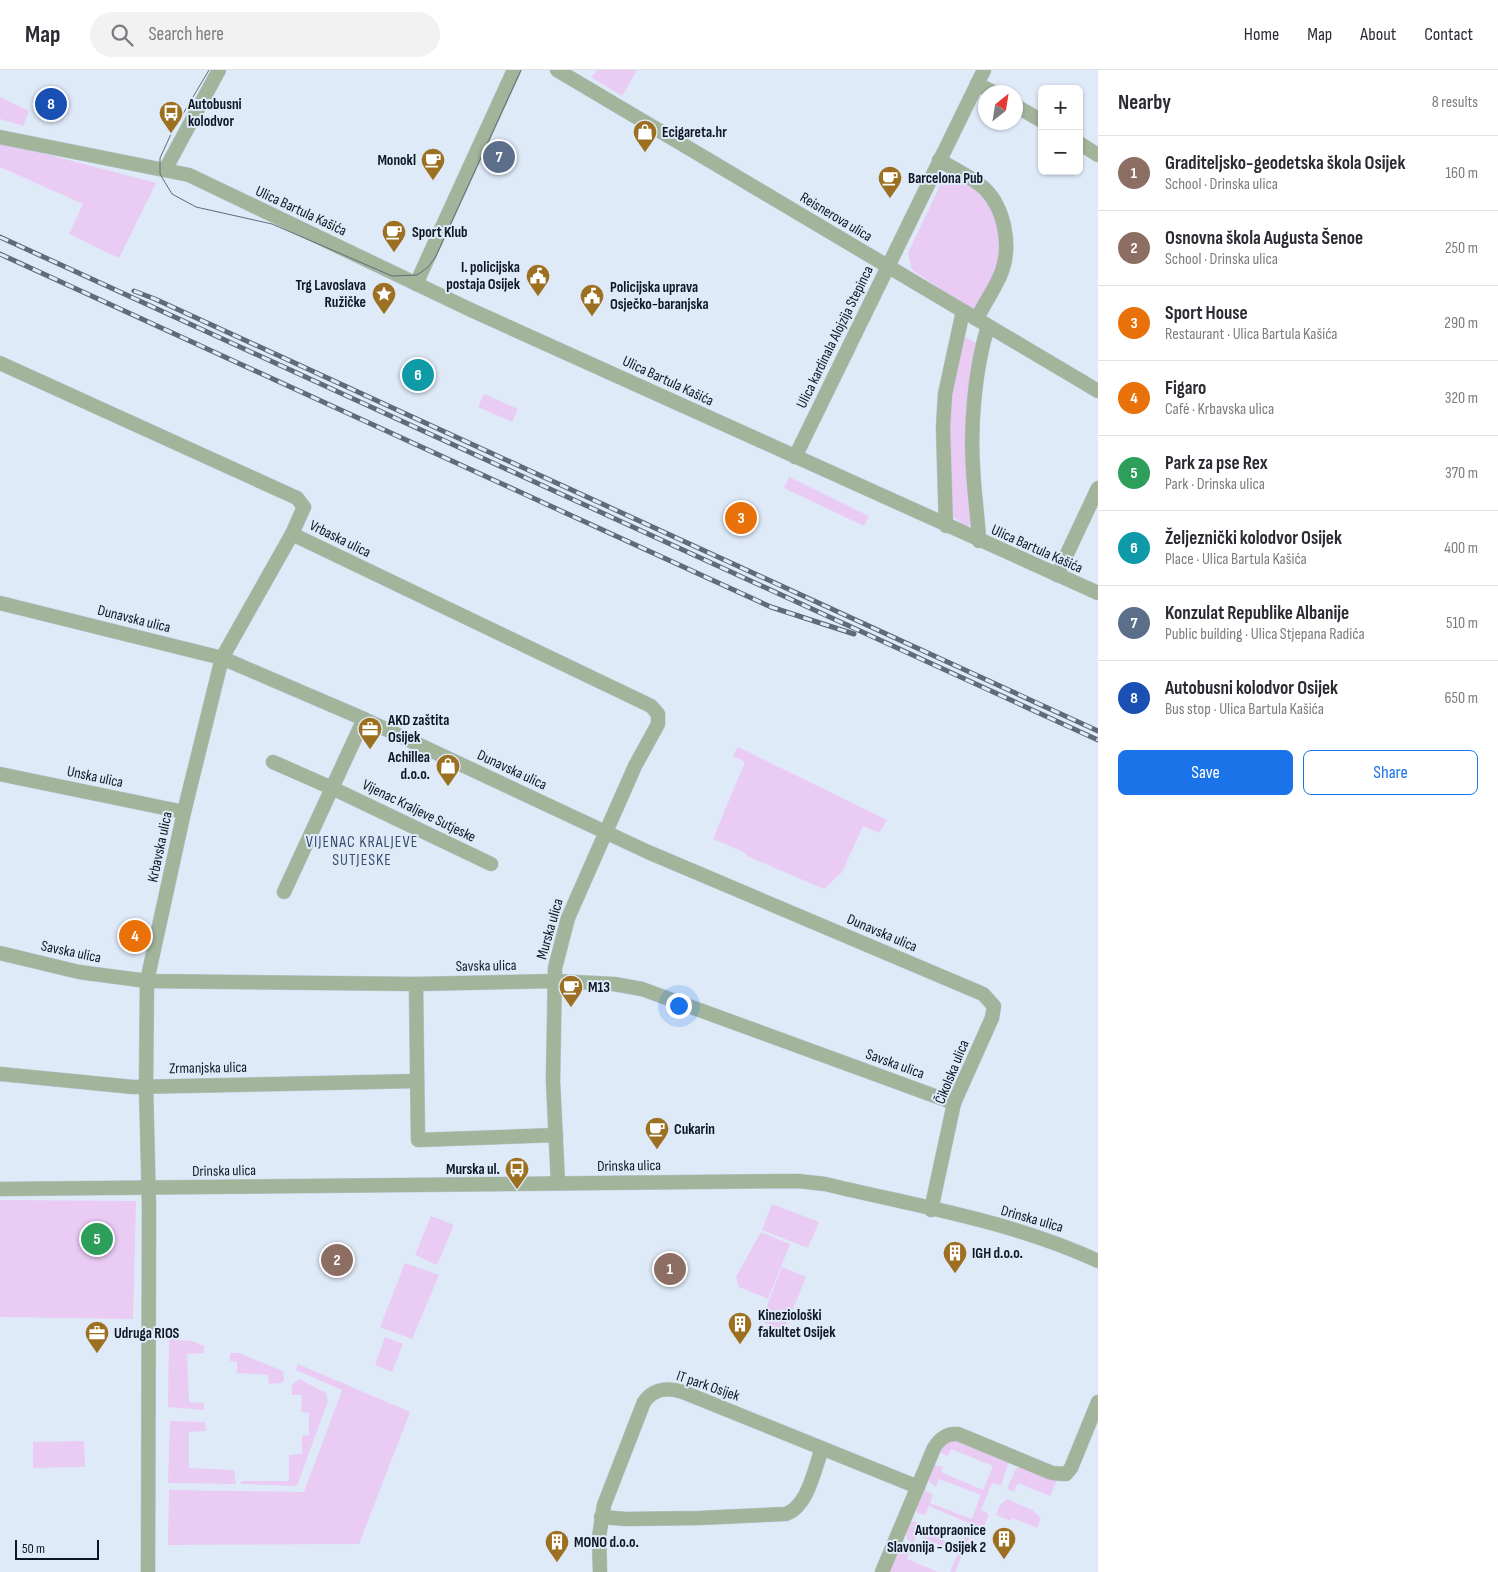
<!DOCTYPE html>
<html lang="en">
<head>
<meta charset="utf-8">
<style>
  body { margin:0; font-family:"Sofia Sans Condensed",sans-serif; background:#f2f2f3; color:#2b2b33 }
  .controls { position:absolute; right:15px; top:15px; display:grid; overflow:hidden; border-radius:8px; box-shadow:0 1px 4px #0004 }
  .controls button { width:45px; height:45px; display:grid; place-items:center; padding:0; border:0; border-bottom:1px solid #e1e1e2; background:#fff; color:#2b2b33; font:25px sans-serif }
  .compass { position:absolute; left:978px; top:15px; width:45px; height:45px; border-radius:50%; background:#fff; box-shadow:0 1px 4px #0004; rotate:30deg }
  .scale { position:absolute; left:15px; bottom:12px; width:84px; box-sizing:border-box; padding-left:5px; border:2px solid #0e1825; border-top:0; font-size:14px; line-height:18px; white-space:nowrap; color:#0e1825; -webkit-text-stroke:4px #dfeaf9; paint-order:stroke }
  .you { position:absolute; left:678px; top:935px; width:18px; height:18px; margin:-12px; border:4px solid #fff; border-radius:50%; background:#1a73e8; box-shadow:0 0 0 8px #1a73e833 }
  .badge { display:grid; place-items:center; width:32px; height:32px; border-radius:50%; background:#1a73e8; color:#fff; font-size:16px; font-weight:700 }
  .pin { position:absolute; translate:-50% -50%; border:2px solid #fff; box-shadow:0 1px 5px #0006 }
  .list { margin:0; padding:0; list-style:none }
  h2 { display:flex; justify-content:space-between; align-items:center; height:65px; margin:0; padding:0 20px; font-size:21px }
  h2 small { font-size:16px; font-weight:400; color:#7c7c81 }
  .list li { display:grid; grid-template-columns:32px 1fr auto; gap:15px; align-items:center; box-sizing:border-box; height:75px; padding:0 20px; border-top:1px solid #e1e1e2 }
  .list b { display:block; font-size:19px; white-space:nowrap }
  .list p { margin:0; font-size:16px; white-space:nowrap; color:#7c7c81 }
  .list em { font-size:16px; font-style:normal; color:#7c7c81 }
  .actions { display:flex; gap:10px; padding:15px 20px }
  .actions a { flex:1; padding:11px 0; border:1px solid #1a73e8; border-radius:8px; text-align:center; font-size:18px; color:#1a73e8 }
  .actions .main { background:#1a73e8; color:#fff }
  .icon { flex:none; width:28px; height:28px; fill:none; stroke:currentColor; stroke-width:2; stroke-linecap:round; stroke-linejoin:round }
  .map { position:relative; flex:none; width:1098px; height:1502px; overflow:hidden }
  header { display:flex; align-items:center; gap:30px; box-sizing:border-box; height:70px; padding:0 25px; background:#fff; border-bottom:1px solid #e1e1e2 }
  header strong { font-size:24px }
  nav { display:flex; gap:28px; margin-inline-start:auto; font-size:18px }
  .search { width:350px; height:45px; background:#f2f2f3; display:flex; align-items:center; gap:12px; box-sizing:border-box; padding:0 18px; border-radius:28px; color:#7c7c81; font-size:19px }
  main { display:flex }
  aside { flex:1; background:#fff }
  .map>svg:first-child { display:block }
</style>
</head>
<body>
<header>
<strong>Map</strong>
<div class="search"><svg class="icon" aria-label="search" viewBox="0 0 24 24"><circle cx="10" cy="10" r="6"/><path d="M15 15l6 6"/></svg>Search here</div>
<nav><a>Home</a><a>Map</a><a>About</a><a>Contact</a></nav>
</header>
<main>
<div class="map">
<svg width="1098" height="1502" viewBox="0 0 1098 1502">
  <rect width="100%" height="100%" fill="#dfeaf9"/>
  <g fill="#e9cbf4">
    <path d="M 598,0 L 637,0 L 622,26 L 591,7 Z"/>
    <path d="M 0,27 L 29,41 L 23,56 L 0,49 Z"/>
    <path d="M 0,72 L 156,113 L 119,188 L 69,164 L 83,134 L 0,97 Z"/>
    <path d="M 948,99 L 975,115 L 998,148 L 1003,180 L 982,235 L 971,239 L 912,200 L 908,183 Z"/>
    <path d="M 960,264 L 976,273 L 966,388 L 971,455 L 966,456 L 952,446 L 947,375 L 951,307 Z"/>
    <path d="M 484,324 L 518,339 L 512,352 L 478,337 Z"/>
    <path d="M 789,407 L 869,446 L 864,456 L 784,418 Z"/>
    <path d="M 738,677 L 887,750 L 879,763 L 863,756 L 842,802 L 824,819 L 749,787 L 742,781 L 713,769 L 745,692 L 733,686 Z"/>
    <path d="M 0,1130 L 136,1131 L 133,1249 L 0,1247 Z"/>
    <path d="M 772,1134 L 819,1152 L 808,1178 L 762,1160 Z"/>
    <path d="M 431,1146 L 454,1155 L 437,1195 L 415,1185 Z"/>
    <path d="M 761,1162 L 790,1174 L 768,1229 L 739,1217 L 736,1207 Z"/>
    <path d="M 405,1193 L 439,1205 L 412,1269 L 380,1257 Z"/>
    <path d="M 782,1197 L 806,1207 L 784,1261 L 761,1251 Z"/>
    <path d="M 385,1267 L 403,1274 L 392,1302 L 375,1295 Z"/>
    <path d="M 169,1269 L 193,1271 L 204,1276 L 204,1283 L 187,1284 L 189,1332 L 204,1333 L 204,1340 L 168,1337 Z"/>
    <path d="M 230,1283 L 239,1283 L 283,1301 L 284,1310 L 281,1313 L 269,1314 L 268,1305 L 237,1303 L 237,1292 L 230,1291 Z"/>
    <path d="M 298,1294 L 410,1342 L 359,1474 L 168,1475 L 169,1420 L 304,1422 L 342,1320 L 296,1300 Z"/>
    <path d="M 299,1309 L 326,1323 L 328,1331 L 297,1416 L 241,1414 L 241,1411 L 289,1411 L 289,1385 L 302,1384 L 302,1366 L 309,1365 L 309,1343 L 301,1342 L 302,1325 L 292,1325 L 292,1315 Z"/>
    <path d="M 170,1351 L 205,1352 L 206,1361 L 189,1362 L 189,1398 L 234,1400 L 236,1414 L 168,1413 Z"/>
    <path d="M 955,1368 L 1009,1391 L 1001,1416 L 992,1413 L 981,1440 L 989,1444 L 980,1466 L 971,1463 L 955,1502 L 950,1502 L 958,1483 L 917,1465 L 913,1473 L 908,1470 L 906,1465 L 909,1453 L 913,1451 L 922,1454 L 919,1460 L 961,1477 L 971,1454 L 929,1436 L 925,1445 L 918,1443 L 916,1439 L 921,1423 L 926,1421 L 933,1424 L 930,1433 L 972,1449 L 981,1425 L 939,1409 L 936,1417 L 927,1410 L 934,1395 L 943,1397 L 941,1402 L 983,1420 L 993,1396 L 951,1379 L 948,1386 L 939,1382 L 943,1372 Z"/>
    <path d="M 84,1371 L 85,1397 L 33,1398 L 33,1372 Z"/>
    <path d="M 1016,1398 L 1026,1398 L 1057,1411 L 1050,1426 L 1018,1413 L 1014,1422 L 1007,1419 Z"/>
    <path d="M 1007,1429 L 1032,1440 L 1041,1448 L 1037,1458 L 1012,1448 L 1011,1451 L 996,1445 L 1000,1435 Z"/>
    <path d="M 902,1480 L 909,1483 L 907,1489 L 938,1502 L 889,1502 L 898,1481 Z"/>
  </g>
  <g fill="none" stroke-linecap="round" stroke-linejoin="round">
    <defs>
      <g id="minor">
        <path d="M 557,0 L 1098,321"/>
        <path d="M 977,14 L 993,22"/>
        <path d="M 1016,36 L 1042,51"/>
        <path d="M 0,67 L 189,105 L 471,240 L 1098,523"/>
        <path d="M 1079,73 L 1098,85"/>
        <path d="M 939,90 C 954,99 972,107 985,119 C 1005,139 1011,176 1002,201 C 996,218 984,233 977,249"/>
        <path d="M 165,100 L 219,0"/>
        <path d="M 416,214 L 514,0"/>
        <path d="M 0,293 L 297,428 L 304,437 L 292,464 L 222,588 L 184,742 L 147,911 L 146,1016 L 149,1136 L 148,1502"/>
        <path d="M 795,387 L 984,0"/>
        <path d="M 946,456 L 943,358 L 945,324 L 963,241"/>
        <path d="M 292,464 L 651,636 L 658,644 L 658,654 L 635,696 L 568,848 L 555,898 L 553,1011 L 558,1113"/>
        <path d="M 979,471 C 978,447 974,423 973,398 C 970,353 975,299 988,256"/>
        <path d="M 1057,505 L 1098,418"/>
        <path d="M 0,533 L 222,588 L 364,649 L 648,782 L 983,924 L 994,936 L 992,948 L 954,1033 L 931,1140"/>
        <path d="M 273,692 L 332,718 L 491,794"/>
        <path d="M 0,704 L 184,742"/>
        <path d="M 284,822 L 364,649"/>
        <path d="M 0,883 L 79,902 L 147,911 L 416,914 L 555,911 L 614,914 L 642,919 L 954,1033"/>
        <path d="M 416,914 L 418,1070 L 556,1065"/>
        <path d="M 0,1004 L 133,1017 L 417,1011"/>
        <path d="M 0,1119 L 798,1111 L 825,1114 C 916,1136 1012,1151 1098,1191"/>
        <path d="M 601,1447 L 626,1449 L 699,1448 L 786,1444 C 808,1436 814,1400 822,1379"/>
        <path d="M 600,1502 L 599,1467 L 604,1435 L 644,1332 C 654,1318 667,1317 683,1322 L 918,1417"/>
        <path d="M 882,1502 L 934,1378 C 940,1368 947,1363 958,1364 L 1052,1403 L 1066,1404 L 1071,1398 L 1098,1332"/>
      </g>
    </defs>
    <use href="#minor" stroke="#bec8d7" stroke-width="15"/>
    <use href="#minor" stroke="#a2b49a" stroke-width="14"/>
    <path stroke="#606b78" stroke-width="1" d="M 209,0 L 171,64 L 160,88 L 160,104 L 172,124 L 196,137 L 272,154 L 392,206 L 417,205 L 427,198 L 435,188 L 521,0"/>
    <defs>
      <g id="rail">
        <path d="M 0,167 L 1098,670"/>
        <path d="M 0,184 L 771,537 L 854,564"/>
        <path d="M 134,221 L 155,229 L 1098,661"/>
      </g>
    </defs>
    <use href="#rail" stroke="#606b78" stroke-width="5"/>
    <use href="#rail" stroke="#dfeaf9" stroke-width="3" stroke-dasharray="9" stroke-linecap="butt"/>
  </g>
  <defs>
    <symbol id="bus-pin" viewBox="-11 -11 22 30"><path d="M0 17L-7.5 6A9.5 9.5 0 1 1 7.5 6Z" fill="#9d7021" stroke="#dfeaf9"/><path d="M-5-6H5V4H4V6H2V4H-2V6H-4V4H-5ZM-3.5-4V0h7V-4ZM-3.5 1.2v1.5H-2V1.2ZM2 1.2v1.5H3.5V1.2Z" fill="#fff"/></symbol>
    <symbol id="shop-pin" viewBox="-11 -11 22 30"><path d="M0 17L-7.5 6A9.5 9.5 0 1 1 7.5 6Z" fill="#9d7021" stroke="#dfeaf9"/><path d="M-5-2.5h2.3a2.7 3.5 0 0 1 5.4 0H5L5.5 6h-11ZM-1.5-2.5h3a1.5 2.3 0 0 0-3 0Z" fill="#fff"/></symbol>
    <symbol id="cafe-pin" viewBox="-11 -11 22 30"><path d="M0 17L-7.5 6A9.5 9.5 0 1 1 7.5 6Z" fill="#9d7021" stroke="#dfeaf9"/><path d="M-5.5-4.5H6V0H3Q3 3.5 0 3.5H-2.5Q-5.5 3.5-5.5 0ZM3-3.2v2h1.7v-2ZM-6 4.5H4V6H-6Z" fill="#fff"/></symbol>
    <symbol id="civic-pin" viewBox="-11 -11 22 30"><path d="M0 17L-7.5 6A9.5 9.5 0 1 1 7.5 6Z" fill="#9d7021" stroke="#dfeaf9"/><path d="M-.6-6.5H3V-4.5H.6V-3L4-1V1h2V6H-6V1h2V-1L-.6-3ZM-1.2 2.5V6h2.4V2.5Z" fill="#fff"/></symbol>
    <symbol id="sight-pin" viewBox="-11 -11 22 30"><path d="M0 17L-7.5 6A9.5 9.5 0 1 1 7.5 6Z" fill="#9d7021" stroke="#dfeaf9"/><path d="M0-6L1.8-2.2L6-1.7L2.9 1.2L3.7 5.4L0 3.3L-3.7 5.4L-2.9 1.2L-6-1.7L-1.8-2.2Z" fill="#fff"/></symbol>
    <symbol id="office-pin" viewBox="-11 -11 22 30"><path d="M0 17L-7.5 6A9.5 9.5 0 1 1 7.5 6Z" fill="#9d7021" stroke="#dfeaf9"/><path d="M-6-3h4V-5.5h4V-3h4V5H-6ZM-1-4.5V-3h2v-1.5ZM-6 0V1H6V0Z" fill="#fff"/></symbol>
    <symbol id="building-pin" viewBox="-11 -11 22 30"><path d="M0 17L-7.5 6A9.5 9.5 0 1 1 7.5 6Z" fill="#9d7021" stroke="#dfeaf9"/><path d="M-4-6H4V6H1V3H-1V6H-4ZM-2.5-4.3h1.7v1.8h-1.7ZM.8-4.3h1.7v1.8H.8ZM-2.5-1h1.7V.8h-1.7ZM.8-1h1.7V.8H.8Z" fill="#fff"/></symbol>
  </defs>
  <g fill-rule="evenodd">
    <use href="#bus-pin" x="157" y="29" width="28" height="38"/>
    <use href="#shop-pin" x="631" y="48" width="28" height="38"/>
    <use href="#cafe-pin" x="419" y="76" width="28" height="38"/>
    <use href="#cafe-pin" x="876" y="94" width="28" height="38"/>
    <use href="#cafe-pin" x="380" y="148" width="28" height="38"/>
    <use href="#civic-pin" x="524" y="192" width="28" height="38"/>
    <use href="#sight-pin" x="370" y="210" width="28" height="38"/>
    <use href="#civic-pin" x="578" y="212" width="28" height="38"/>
    <use href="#office-pin" x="356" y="645" width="28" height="38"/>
    <use href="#shop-pin" x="434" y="682" width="28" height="38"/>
    <use href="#cafe-pin" x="557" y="903" width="28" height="38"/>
    <use href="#cafe-pin" x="643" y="1045" width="28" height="38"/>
    <use href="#bus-pin" x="503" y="1085" width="28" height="38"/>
    <use href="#building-pin" x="941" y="1169" width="28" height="38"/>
    <use href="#building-pin" x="726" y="1240" width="28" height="38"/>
    <use href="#office-pin" x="83" y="1249" width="28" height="38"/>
    <use href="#building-pin" x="990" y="1455" width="28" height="38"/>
    <use href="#building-pin" x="543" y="1458" width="28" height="38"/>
  </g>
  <g text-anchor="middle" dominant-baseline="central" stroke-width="4" stroke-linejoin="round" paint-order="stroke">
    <g font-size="15" font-weight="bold" fill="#0e1825" stroke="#dfeaf9" text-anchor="start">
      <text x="188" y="34">Autobusni<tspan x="188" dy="17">kolodvor</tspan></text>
      <text x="662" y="62">Ecigareta.hr</text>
      <text x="416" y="90" text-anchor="end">Monokl</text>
      <text x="908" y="108">Barcelona Pub</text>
      <text x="412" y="162">Sport Klub</text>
      <text x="520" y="197" text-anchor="end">I. policijska<tspan x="520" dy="17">postaja Osijek</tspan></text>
      <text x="366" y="215" text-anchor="end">Trg Lavoslava<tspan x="366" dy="17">Ružičke</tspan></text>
      <text x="610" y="217">Policijska uprava<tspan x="610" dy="17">Osječko-baranjska</tspan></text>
      <text x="388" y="650">AKD zaštita<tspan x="388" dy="17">Osijek</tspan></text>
      <text x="430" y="687" text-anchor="end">Achillea<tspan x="430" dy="17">d.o.o.</tspan></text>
      <text x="588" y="917">M13</text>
      <text x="674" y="1059">Cukarin</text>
      <text x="500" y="1099" text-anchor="end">Murska ul.</text>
      <text x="972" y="1183">IGH d.o.o.</text>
      <text x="758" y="1245">Kineziološki<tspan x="758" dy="17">fakultet Osijek</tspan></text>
      <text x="114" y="1263">Udruga RIOS</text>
      <text x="986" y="1460" text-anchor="end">Autopraonice<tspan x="986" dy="17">Slavonija - Osijek 2</tspan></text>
      <text x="574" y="1472">MONO d.o.o.</text>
    </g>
    <g font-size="15" fill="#0e1825" stroke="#dfeaf9">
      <text transform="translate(301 141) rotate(25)">Ulica Bartula Kašića</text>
      <text transform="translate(836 147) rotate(31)">Reisnerova ulica</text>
      <text transform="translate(835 267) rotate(-64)">Ulica kardinala Alojzija Stepinca</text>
      <text transform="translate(668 311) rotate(25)">Ulica Bartula Kašića</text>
      <text transform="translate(340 469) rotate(26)">Vrbaska ulica</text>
      <text transform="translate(1037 479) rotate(24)">Ulica Bartula Kašića</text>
      <text transform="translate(134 549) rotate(14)">Dunavska ulica</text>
      <text transform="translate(512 700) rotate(25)">Dunavska ulica</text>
      <text transform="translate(95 707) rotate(12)">Unska ulica</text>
      <text transform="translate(419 741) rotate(26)">Vijenac Kraljeve Sutjeske</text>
      <text transform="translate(160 777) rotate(-78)">Krbavska ulica</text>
      <text transform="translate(550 859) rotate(-74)">Murska ulica</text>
      <text transform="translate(882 863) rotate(23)">Dunavska ulica</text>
      <text transform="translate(71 882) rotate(12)">Savska ulica</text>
      <text transform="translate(486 896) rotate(-1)">Savska ulica</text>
      <text transform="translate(895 994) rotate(20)">Savska ulica</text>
      <text transform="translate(208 998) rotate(-1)">Zrmanjska ulica</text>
      <text transform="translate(952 1002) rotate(-68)">Čikolska ulica</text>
      <text transform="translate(629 1096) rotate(-1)">Drinska ulica</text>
      <text transform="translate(224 1101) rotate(-1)">Drinska ulica</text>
      <text transform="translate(1032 1149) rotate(16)">Drinska ulica</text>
      <text transform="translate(708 1316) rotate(19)">IT park Osijek</text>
    </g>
    <g font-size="16" letter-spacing="1" fill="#394f6e" stroke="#dfeaf9">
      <text x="362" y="772">VIJENAC KRALJEVE<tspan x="362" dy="18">SUTJESKE</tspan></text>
    </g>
  </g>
</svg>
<div class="controls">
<button>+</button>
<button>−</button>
</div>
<svg class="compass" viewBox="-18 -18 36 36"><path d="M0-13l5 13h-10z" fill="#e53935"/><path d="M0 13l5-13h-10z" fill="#7c7c81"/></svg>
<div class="scale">50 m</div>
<div class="you"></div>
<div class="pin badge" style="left:670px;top:1199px;background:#8d6e63">1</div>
<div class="pin badge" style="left:337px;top:1190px;background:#8d6e63">2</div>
<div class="pin badge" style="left:741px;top:448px;background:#e8710a">3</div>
<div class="pin badge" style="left:135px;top:866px;background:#e8710a">4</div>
<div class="pin badge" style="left:97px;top:1169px;background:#2e9e5b">5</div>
<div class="pin badge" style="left:418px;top:305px;background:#0f9aa8">6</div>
<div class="pin badge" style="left:499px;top:87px;background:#5c6f8a">7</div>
<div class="pin badge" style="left:51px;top:34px;background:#1a4fb4">8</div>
</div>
<aside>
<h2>Nearby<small>8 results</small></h2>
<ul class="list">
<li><span class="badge" style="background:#8d6e63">1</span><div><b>Graditeljsko-geodetska škola Osijek</b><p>School · Drinska ulica</p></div><em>160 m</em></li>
<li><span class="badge" style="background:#8d6e63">2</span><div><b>Osnovna škola Augusta Šenoe</b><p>School · Drinska ulica</p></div><em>250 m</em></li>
<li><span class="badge" style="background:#e8710a">3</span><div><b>Sport House</b><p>Restaurant · Ulica Bartula Kašića</p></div><em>290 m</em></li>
<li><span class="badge" style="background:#e8710a">4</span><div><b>Figaro</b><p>Café · Krbavska ulica</p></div><em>320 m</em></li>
<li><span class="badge" style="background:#2e9e5b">5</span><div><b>Park za pse Rex</b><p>Park · Drinska ulica</p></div><em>370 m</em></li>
<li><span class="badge" style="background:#0f9aa8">6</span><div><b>Željeznički kolodvor Osijek</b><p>Place · Ulica Bartula Kašića</p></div><em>400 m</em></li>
<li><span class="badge" style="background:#5c6f8a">7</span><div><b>Konzulat Republike Albanije</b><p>Public building · Ulica Stjepana Radića</p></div><em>510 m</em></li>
<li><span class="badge" style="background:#1a4fb4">8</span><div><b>Autobusni kolodvor Osijek</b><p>Bus stop · Ulica Bartula Kašića</p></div><em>650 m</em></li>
</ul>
<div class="actions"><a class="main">Save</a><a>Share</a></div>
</aside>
</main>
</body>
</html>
